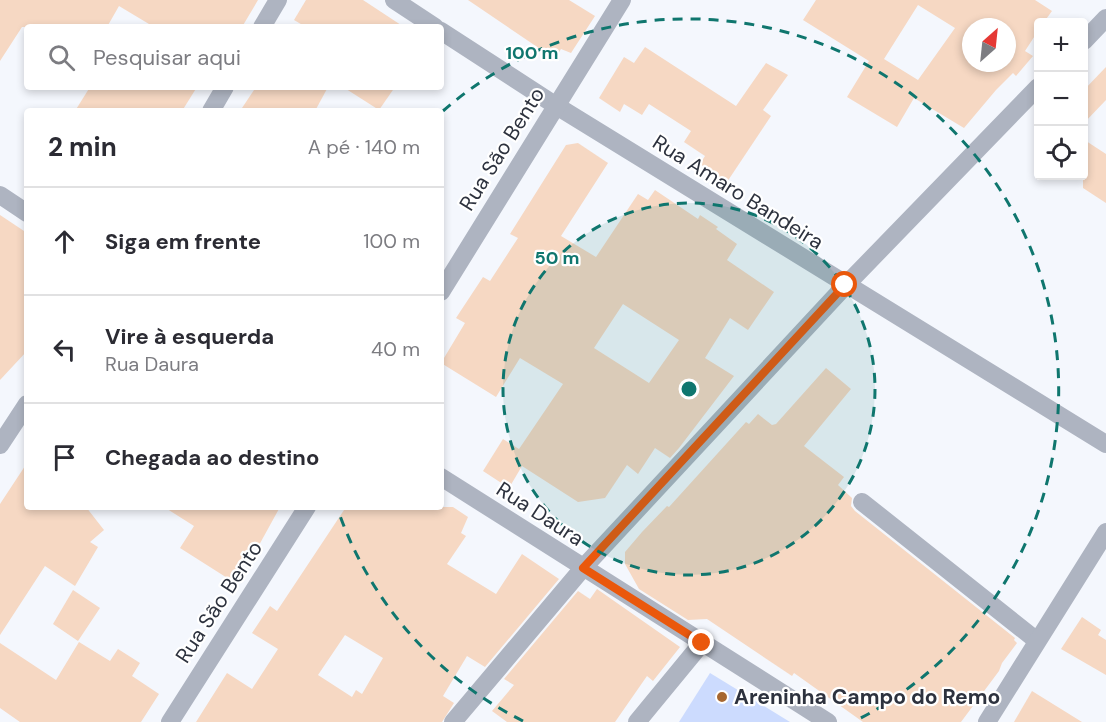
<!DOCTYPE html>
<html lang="pt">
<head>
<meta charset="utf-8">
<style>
  body { margin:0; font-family:"DM Sans",sans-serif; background:#f2f2f3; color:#2b2b33 }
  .controls { position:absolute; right:18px; top:18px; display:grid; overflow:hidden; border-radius:6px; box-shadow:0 3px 9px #0003 }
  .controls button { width:54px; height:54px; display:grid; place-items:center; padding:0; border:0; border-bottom:2px solid #e1e1e2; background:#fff; color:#2b2b33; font:30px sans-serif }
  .compass { position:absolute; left:962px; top:18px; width:54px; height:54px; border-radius:50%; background:#fff; box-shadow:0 3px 9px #0003; rotate:27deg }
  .stop { position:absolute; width:18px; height:18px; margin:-14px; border:4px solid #ea580c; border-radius:50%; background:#fff }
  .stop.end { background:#ea580c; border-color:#fff; box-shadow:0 2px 6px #0008 }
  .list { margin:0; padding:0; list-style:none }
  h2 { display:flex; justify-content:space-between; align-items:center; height:78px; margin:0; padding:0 24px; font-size:26px }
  h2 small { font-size:20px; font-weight:400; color:#7c7c81 }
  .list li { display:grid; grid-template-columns:39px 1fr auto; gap:18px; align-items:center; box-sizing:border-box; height:108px; padding:0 24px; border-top:2px solid #e1e1e2 }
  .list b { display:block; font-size:22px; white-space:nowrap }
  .list p { margin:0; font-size:20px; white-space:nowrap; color:#7c7c81 }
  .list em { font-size:20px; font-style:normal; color:#7c7c81 }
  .icon { flex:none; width:33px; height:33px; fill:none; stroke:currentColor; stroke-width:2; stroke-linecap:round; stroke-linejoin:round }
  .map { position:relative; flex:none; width:1106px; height:722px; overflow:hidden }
  .search { position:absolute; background:#fff; box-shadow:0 3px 9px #0003; left:24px; top:24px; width:420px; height:66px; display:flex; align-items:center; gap:15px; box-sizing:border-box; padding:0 21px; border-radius:6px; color:#7c7c81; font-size:22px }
  .panel { position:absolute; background:#fff; box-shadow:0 3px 9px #0003; left:24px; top:108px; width:420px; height:402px; border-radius:6px }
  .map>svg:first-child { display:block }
</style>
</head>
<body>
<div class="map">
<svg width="1106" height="722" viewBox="0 0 1106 722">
  <rect width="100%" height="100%" fill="#f4f7fd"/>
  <path fill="#ccdbfe" d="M 710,673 L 790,722 L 679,722 Z"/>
  <g fill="#f6d8c3" fill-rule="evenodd">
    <path d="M 0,0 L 258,0 L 242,27 L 154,27 L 119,6 L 107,27 L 22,27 L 0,61 Z"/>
    <path d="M 306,0 L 363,0 L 404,27 L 306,27 L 294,20 Z"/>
    <path d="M 468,0 L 569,0 L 595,16 L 571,53 L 561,49 L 555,59 Z"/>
    <path d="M 816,0 L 1035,0 L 1052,11 L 1044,22 L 1038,22 L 1038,31 L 1025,51 L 1033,56 L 1016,76 L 1013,73 L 996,90 L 964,128 L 914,98 L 897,127 L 847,97 L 869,61 L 803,20 ZM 918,5 L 955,28 L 918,80 L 884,59 ZM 971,27 L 1007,27 L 1007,63 L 971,63 Z"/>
    <path d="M 645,47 L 736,106 L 766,63 L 788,75 L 763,110 L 771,116 L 727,182 L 700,164 L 705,156 L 684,142 L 691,131 L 649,104 L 642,115 L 624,104 L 620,112 L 599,98 L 624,57 L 634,63 Z"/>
    <path d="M 1106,67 L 1106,100 L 1083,124 L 1083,91 Z"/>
    <path d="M 90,87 L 197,87 L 182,111 L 75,111 Z"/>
    <path d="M 256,87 L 328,87 L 315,111 L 240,111 Z"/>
    <path d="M 343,87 L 395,87 L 379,110 Z"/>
    <path d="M 1083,139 L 1106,154 L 1106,203 L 1083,188 Z"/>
    <path d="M 578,143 L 608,163 L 561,236 L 596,257 L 638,194 L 648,200 L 655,190 L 698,219 L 700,215 L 718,227 L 716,229 L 737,244 L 727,260 L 774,292 L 748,330 L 730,318 L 705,358 L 734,376 L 679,448 L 670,458 L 655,448 L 638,474 L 627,465 L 605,498 L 578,502 L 522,466 L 509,488 L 483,471 L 503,439 L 519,449 L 563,384 L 520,358 L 496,397 L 441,363 L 465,323 L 456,318 L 483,277 L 490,281 L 518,238 L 510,234 L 566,145 ZM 623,304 L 679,340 L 649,383 L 594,348 Z"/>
    <path d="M 0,215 L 27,233 L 27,351 L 0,380 Z"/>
    <path d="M 826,368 L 851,389 L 804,446 L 844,477 L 838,485 L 852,498 L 851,506 L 855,511 L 1015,638 L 1014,640 L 1017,643 L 1002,663 L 999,671 L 961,722 L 863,722 L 794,673 L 792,676 L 707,619 L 688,620 L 639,589 L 625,564 L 625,552 L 642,532 L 667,506 L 669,507 L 746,422 L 749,424 L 758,414 L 772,425 L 776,424 Z"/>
    <path d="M 27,463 L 27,507 L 86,507 L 104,530 L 90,542 L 98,547 L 75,586 L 45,566 L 0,635 L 0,504 Z"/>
    <path d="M 164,507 L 280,507 L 258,547 L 256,545 L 232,581 L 180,548 L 194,526 Z"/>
    <path d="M 346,507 L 453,507 L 468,517 L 461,533 L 466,536 L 447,564 L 496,594 L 522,554 L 559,579 L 485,667 L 467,656 L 443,696 L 454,703 L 442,722 L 196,722 L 227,673 L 252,689 L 278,649 L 252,633 L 270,606 L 277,611 ZM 345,635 L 383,658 L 362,694 L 356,690 L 352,697 L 318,675 Z"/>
    <path d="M 597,589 L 680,647 L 653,681 L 647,676 L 615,722 L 507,722 L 492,711 L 514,685 L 504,679 L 578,591 L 590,599 Z"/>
    <path d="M 73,590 L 100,608 L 78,641 L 53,624 Z"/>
    <path d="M 1082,617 L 1101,630 L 1098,635 L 1106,640 L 1106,675 L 1061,649 Z"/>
    <path d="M 79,642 L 110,661 L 118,649 L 140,663 L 132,676 L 159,694 L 141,722 L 20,722 L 0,708 L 0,643 L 56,680 Z"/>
    <path d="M 1032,691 L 1082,722 L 1014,722 Z"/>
  </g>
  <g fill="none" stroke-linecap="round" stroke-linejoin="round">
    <g stroke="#aeb4c1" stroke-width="18">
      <path d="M 394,0 L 435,27"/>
      <path d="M 262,27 L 278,0"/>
      <path d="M 441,31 L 555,105 L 1106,444"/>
      <path d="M 1084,41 L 1106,18"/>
      <path d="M 211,111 L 225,87"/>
      <path d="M 0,195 L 27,213"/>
      <path d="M 441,292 L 622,0"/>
      <path d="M 0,445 L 27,404"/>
      <path d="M 441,477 L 828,722"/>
      <path d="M 862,502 L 1036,640"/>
      <path d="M 170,722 L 307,507"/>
      <path d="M 453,722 L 583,568 L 845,286 L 1038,87"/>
      <path d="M 637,722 L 702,643"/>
      <path d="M 987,722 L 1106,532"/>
    </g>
  </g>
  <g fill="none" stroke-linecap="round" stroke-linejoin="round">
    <path stroke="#ea580c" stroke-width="8" d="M 702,643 L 583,568 L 845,285"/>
  </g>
  <circle cx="689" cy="389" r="186" fill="#0f766e" fill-opacity=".12"/>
  <g fill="none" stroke="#0f766e" stroke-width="3" stroke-dasharray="10 8">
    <circle cx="689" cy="389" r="186"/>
    <path d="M523 721A371 371 0 0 1 338 510M443 111A371 371 0 1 1 855 721"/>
  </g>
  <circle fill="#a76730" stroke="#fff" stroke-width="2" cx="722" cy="697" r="6"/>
  <g text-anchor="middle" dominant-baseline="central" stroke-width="4.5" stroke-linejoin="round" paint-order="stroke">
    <g font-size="21" fill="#2d323e" stroke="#fff">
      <text transform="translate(502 149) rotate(-58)">Rua São Bento</text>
      <text transform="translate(738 192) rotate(32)">Rua Amaro Bandeira</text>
      <text transform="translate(540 514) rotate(33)">Rua Daura</text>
      <text transform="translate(219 602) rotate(-57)">Rua São Bento</text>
    </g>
    <g font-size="21" font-weight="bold" fill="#2d323e" stroke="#fff" text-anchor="start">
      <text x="734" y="697">Areninha Campo do Remo</text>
    </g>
  </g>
  <circle cx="689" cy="389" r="9" fill="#0f766e" stroke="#fff" stroke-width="3"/>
  <g font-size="18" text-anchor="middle" font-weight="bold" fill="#0f766e" stroke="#fff" stroke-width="4.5" stroke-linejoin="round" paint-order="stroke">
    <text x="532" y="59">100 m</text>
    <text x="557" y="264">50 m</text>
  </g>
</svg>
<div class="controls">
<button>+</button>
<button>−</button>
<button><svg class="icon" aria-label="locate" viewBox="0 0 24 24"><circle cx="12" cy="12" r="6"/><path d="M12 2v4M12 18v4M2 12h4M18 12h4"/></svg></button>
</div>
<svg class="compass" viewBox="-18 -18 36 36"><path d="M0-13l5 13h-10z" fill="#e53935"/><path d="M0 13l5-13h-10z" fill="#7c7c81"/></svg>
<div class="stop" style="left:845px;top:285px"></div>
<div class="stop end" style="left:702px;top:643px"></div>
<div class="search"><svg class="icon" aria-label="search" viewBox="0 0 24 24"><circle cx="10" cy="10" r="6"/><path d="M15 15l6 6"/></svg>Pesquisar aqui</div>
<section class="panel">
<h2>2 min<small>A pé · 140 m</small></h2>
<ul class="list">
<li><svg class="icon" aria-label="ahead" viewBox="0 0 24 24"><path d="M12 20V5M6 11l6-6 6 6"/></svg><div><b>Siga em frente</b></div><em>100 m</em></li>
<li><svg class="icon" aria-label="left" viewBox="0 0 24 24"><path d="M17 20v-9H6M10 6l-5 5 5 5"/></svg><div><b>Vire à esquerda</b><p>Rua Daura</p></div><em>40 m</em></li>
<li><svg class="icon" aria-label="arrive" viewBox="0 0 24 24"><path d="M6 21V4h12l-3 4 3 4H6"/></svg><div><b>Chegada ao destino</b></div></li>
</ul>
</section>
</div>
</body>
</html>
